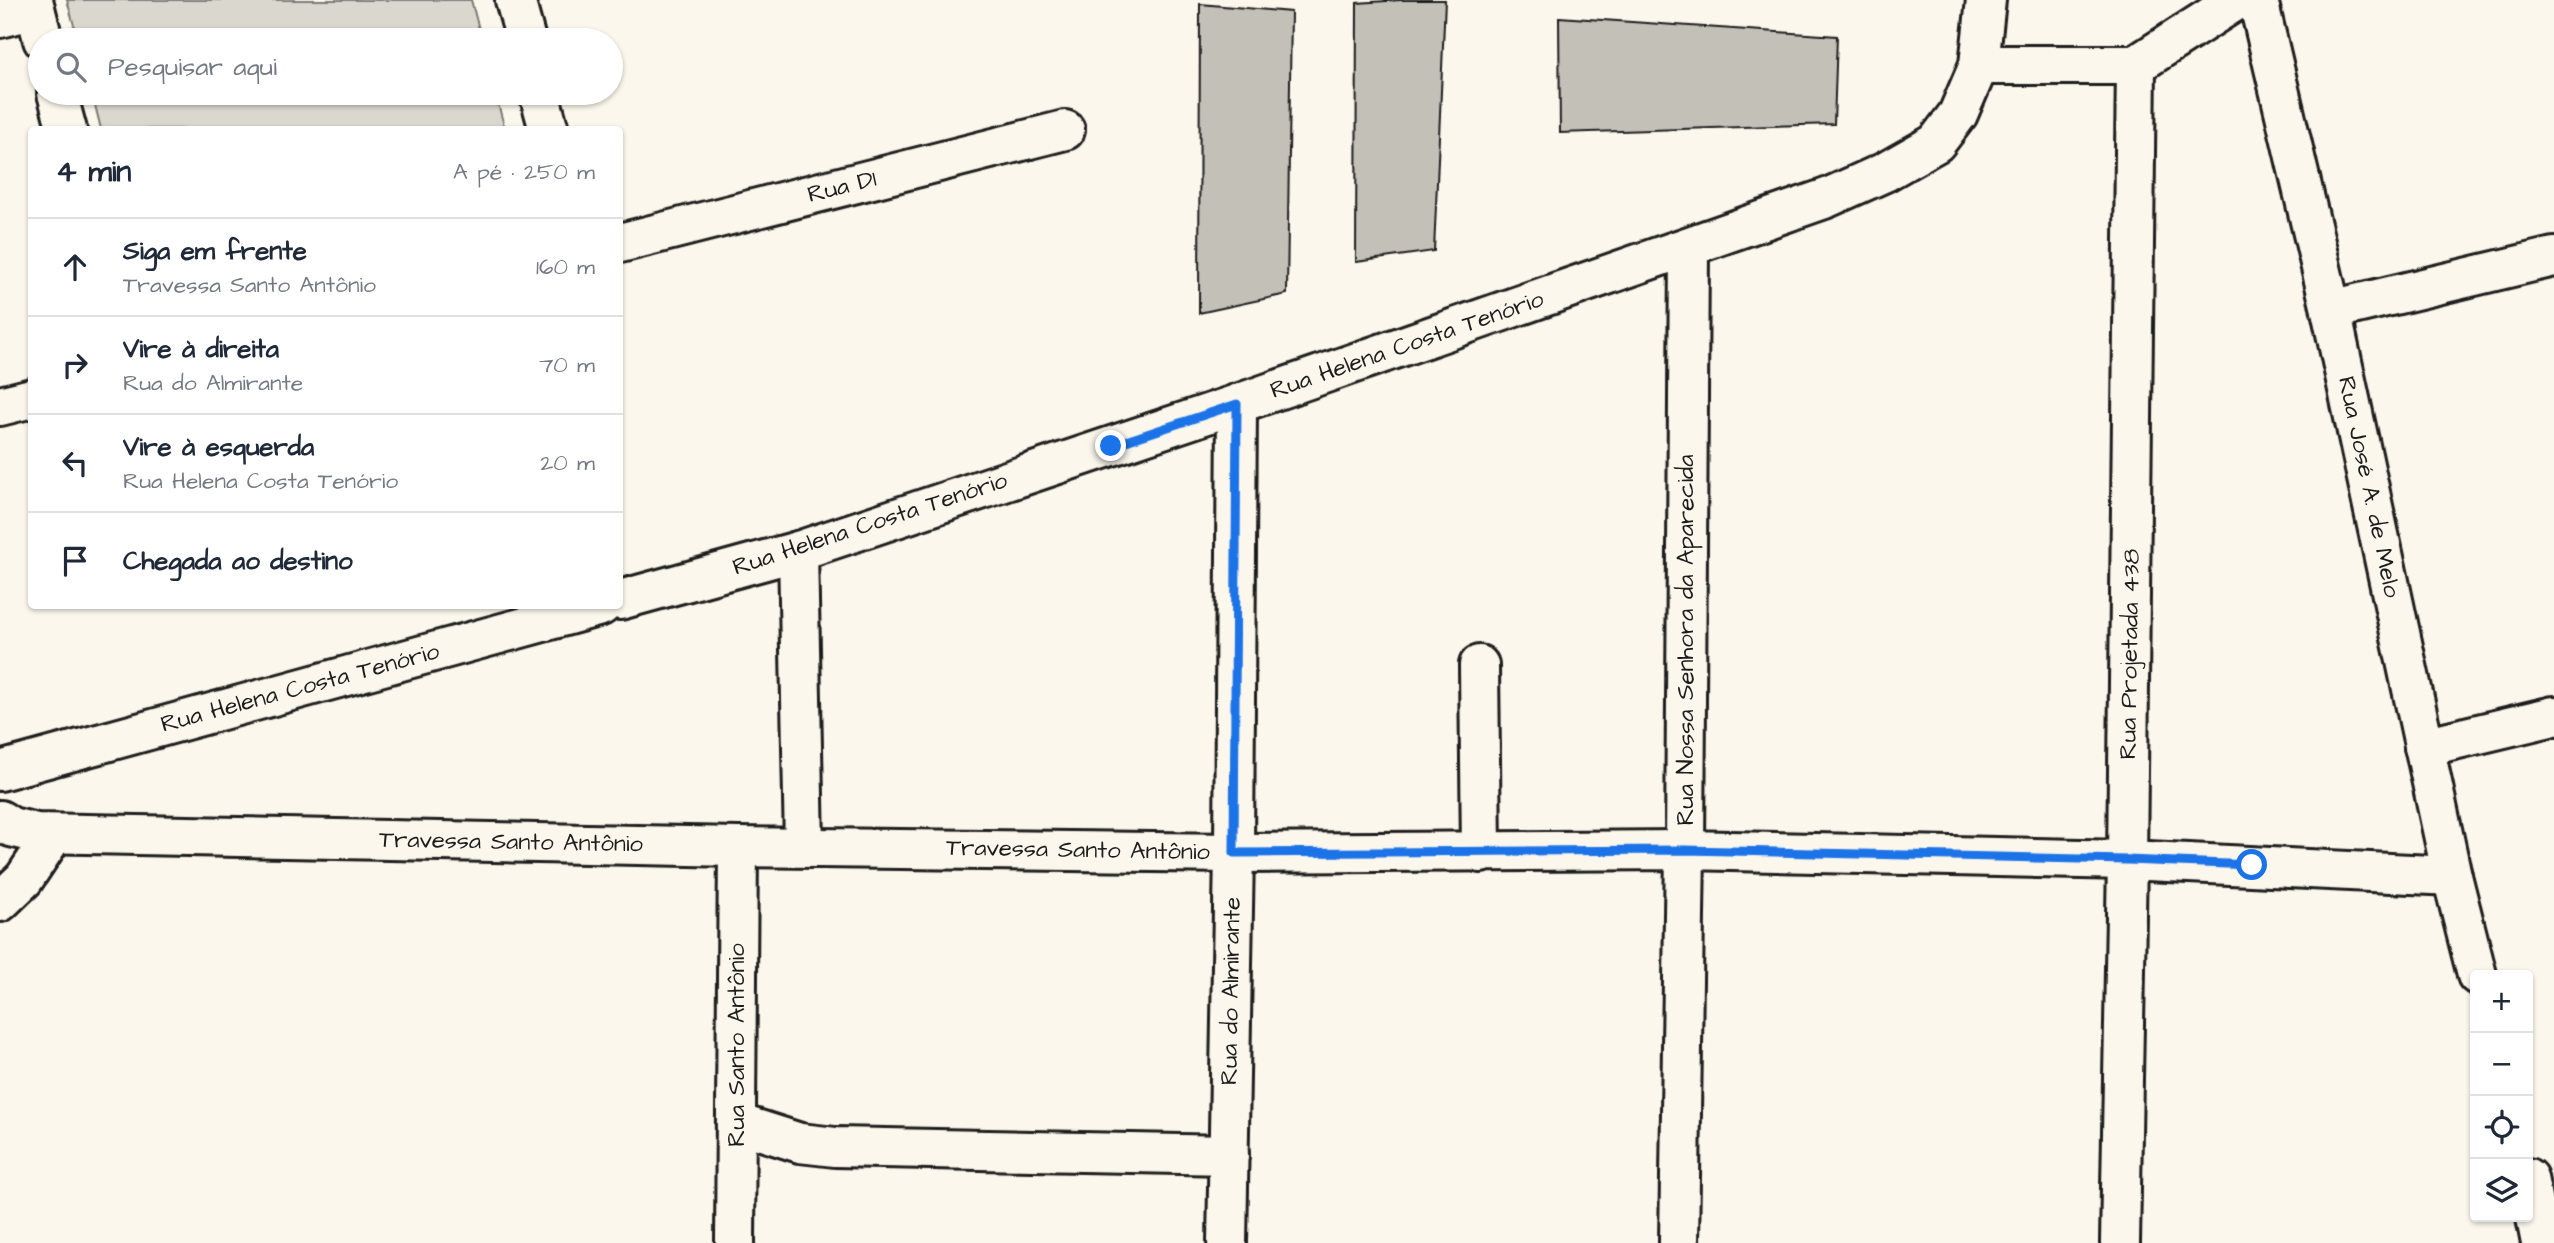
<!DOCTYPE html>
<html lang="pt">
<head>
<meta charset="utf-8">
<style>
  body { margin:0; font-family:"Architects Daughter",sans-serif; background:#f6f6f7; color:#1f2937 }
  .controls { position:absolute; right:21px; bottom:21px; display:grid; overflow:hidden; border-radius:7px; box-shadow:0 2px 5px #0004 }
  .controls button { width:63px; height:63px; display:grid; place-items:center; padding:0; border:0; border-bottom:2px solid #e0e1e3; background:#fff; color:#1f2937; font:35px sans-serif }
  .stop { position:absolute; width:21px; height:21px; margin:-16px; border:5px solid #1a73e8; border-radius:50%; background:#fff }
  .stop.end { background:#1a73e8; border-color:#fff; box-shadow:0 2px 7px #0008 }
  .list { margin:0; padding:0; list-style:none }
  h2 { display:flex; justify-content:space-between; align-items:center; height:91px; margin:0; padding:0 28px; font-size:30px }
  h2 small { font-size:23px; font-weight:400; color:#747a83 }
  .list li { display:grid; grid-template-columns:46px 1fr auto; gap:21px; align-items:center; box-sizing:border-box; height:98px; padding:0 28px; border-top:2px solid #e0e1e3 }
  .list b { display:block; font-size:26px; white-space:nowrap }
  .list p { margin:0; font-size:23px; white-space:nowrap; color:#747a83 }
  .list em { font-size:23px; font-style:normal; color:#747a83 }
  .icon { flex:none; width:38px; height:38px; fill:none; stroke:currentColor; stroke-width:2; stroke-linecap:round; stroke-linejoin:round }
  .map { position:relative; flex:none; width:2554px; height:1243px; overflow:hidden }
  .search { position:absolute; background:#fff; box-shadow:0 2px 5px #0004; left:28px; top:28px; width:595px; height:77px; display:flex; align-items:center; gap:18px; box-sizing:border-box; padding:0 24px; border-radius:38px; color:#747a83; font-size:26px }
  .panel { position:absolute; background:#fff; box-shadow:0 2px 5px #0004; left:28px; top:126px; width:595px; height:483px; border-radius:7px }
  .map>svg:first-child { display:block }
</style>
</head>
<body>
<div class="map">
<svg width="2554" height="1243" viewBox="0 0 2554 1243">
  <rect width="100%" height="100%" fill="#fbf7ec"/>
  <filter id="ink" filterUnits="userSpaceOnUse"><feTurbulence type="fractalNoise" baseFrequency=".0143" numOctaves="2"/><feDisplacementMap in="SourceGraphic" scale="14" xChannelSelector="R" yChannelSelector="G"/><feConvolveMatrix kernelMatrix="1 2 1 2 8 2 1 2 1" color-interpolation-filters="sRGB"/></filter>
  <g filter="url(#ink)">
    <g fill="#dad7ce" stroke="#7b7a75" stroke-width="2">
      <path d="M 67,0 L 471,0 L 482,40 L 78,40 Z"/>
      <path d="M 92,93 L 495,93 L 505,129 L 101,129 Z"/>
    </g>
    <g fill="#c3c0b8" stroke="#1c1c1c" stroke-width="2">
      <path d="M 1401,0 L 1445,0 L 1434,251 L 1356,262 L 1357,3 Z"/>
      <path d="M 1200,4 L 1291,12 L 1287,294 L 1199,313 Z"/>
      <path d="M 1559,17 L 1837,36 L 1834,124 L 1560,133 Z"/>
    </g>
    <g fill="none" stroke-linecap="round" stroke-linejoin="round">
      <defs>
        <g id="minor">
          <path d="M 33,0 L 43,40"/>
          <path d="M 515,0 L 526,40"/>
          <path d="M 2258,0 L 2331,310 L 2452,876 L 2477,975"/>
          <path d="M 0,18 L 35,9"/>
          <path d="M 1979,65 L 2136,65 L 2237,0"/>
          <path d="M 57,93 L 67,130"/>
          <path d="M 539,93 L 549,130"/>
          <path d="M 620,243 L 1065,130"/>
          <path d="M 2331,310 L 2554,257"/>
          <path d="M 0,406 L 32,398"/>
          <path d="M 798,551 L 804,846"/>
          <path d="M 620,600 L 798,551 L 1237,404 L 1827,198 L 1885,172 L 1936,143 L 1958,114 L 1979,65 L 1986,0"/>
          <path d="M 1479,665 L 1481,853"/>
          <path d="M 2424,747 L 2554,716"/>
          <path d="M 0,771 L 601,606"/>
          <path d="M 0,820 L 11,827 L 36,833 L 738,847 L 1234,853 L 1685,850 L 2127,860 L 2452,876"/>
          <path d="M 0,902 L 24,879 L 54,834"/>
          <path d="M 737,1123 L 800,1143 L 835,1147 L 1229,1155"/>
          <path d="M 2528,1178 L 2541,1243"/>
          <path d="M 735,1243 L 738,847"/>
          <path d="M 1227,1243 L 1234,853 L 1237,404"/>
          <path d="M 1679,1243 L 1685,850 L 1689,248"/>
          <path d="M 2120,1243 L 2127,860 L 2136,65"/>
        </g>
      </defs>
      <use href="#minor" stroke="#1c1c1c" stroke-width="44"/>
      <use href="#minor" stroke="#fbf7ec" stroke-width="38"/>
    </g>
  </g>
  <g fill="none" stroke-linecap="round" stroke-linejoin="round" filter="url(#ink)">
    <path stroke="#1a73e8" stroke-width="9" d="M 1111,446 L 1237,404 L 1234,853 L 1685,850 L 2127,860 L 2252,865"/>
  </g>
  <g text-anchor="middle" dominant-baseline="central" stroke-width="5" stroke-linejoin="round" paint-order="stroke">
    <g font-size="24" fill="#1c1c1c" stroke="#fbf7ec">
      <text transform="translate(842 187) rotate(-14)">Rua D1</text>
      <text transform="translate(1407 345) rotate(-19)">Rua Helena Costa Tenório</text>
      <text transform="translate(2369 487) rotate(78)">Rua José A. de Melo</text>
      <text transform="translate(870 524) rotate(-18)">Rua Helena Costa Tenório</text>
      <text transform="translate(1686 640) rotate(-90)">Rua Nossa Senhora da Aparecida</text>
      <text transform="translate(2130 654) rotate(-89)">Rua Projetada 438</text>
      <text transform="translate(300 688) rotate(-15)">Rua Helena Costa Tenório</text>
      <text transform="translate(511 842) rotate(1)">Travessa Santo Antônio</text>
      <text transform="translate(1078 850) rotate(1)">Travessa Santo Antônio</text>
      <text transform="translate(1231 991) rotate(-89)">Rua do Almirante</text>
      <text transform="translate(737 1045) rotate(-90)">Rua Santo Antônio</text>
    </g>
  </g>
</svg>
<div class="controls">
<button>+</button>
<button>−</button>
<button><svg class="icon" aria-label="locate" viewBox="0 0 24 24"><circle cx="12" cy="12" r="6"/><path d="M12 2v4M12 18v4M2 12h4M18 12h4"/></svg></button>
<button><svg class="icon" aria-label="layers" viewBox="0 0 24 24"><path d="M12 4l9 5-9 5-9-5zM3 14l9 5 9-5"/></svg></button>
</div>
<div class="stop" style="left:2252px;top:865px"></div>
<div class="stop end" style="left:1111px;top:446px"></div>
<div class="search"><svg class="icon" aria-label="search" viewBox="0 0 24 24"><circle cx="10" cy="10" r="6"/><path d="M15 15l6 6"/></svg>Pesquisar aqui</div>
<section class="panel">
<h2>4 min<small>A pé · 250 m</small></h2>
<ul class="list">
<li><svg class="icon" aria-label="ahead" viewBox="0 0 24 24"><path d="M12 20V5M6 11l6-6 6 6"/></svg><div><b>Siga em frente</b><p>Travessa Santo Antônio</p></div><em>160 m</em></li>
<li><svg class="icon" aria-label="right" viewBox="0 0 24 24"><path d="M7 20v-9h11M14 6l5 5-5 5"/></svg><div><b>Vire à direita</b><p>Rua do Almirante</p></div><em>70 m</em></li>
<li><svg class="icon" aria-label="left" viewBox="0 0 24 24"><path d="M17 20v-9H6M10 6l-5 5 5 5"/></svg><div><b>Vire à esquerda</b><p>Rua Helena Costa Tenório</p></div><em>20 m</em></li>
<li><svg class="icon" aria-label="arrive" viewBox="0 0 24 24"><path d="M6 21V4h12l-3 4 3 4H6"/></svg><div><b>Chegada ao destino</b></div></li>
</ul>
</section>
</div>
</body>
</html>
